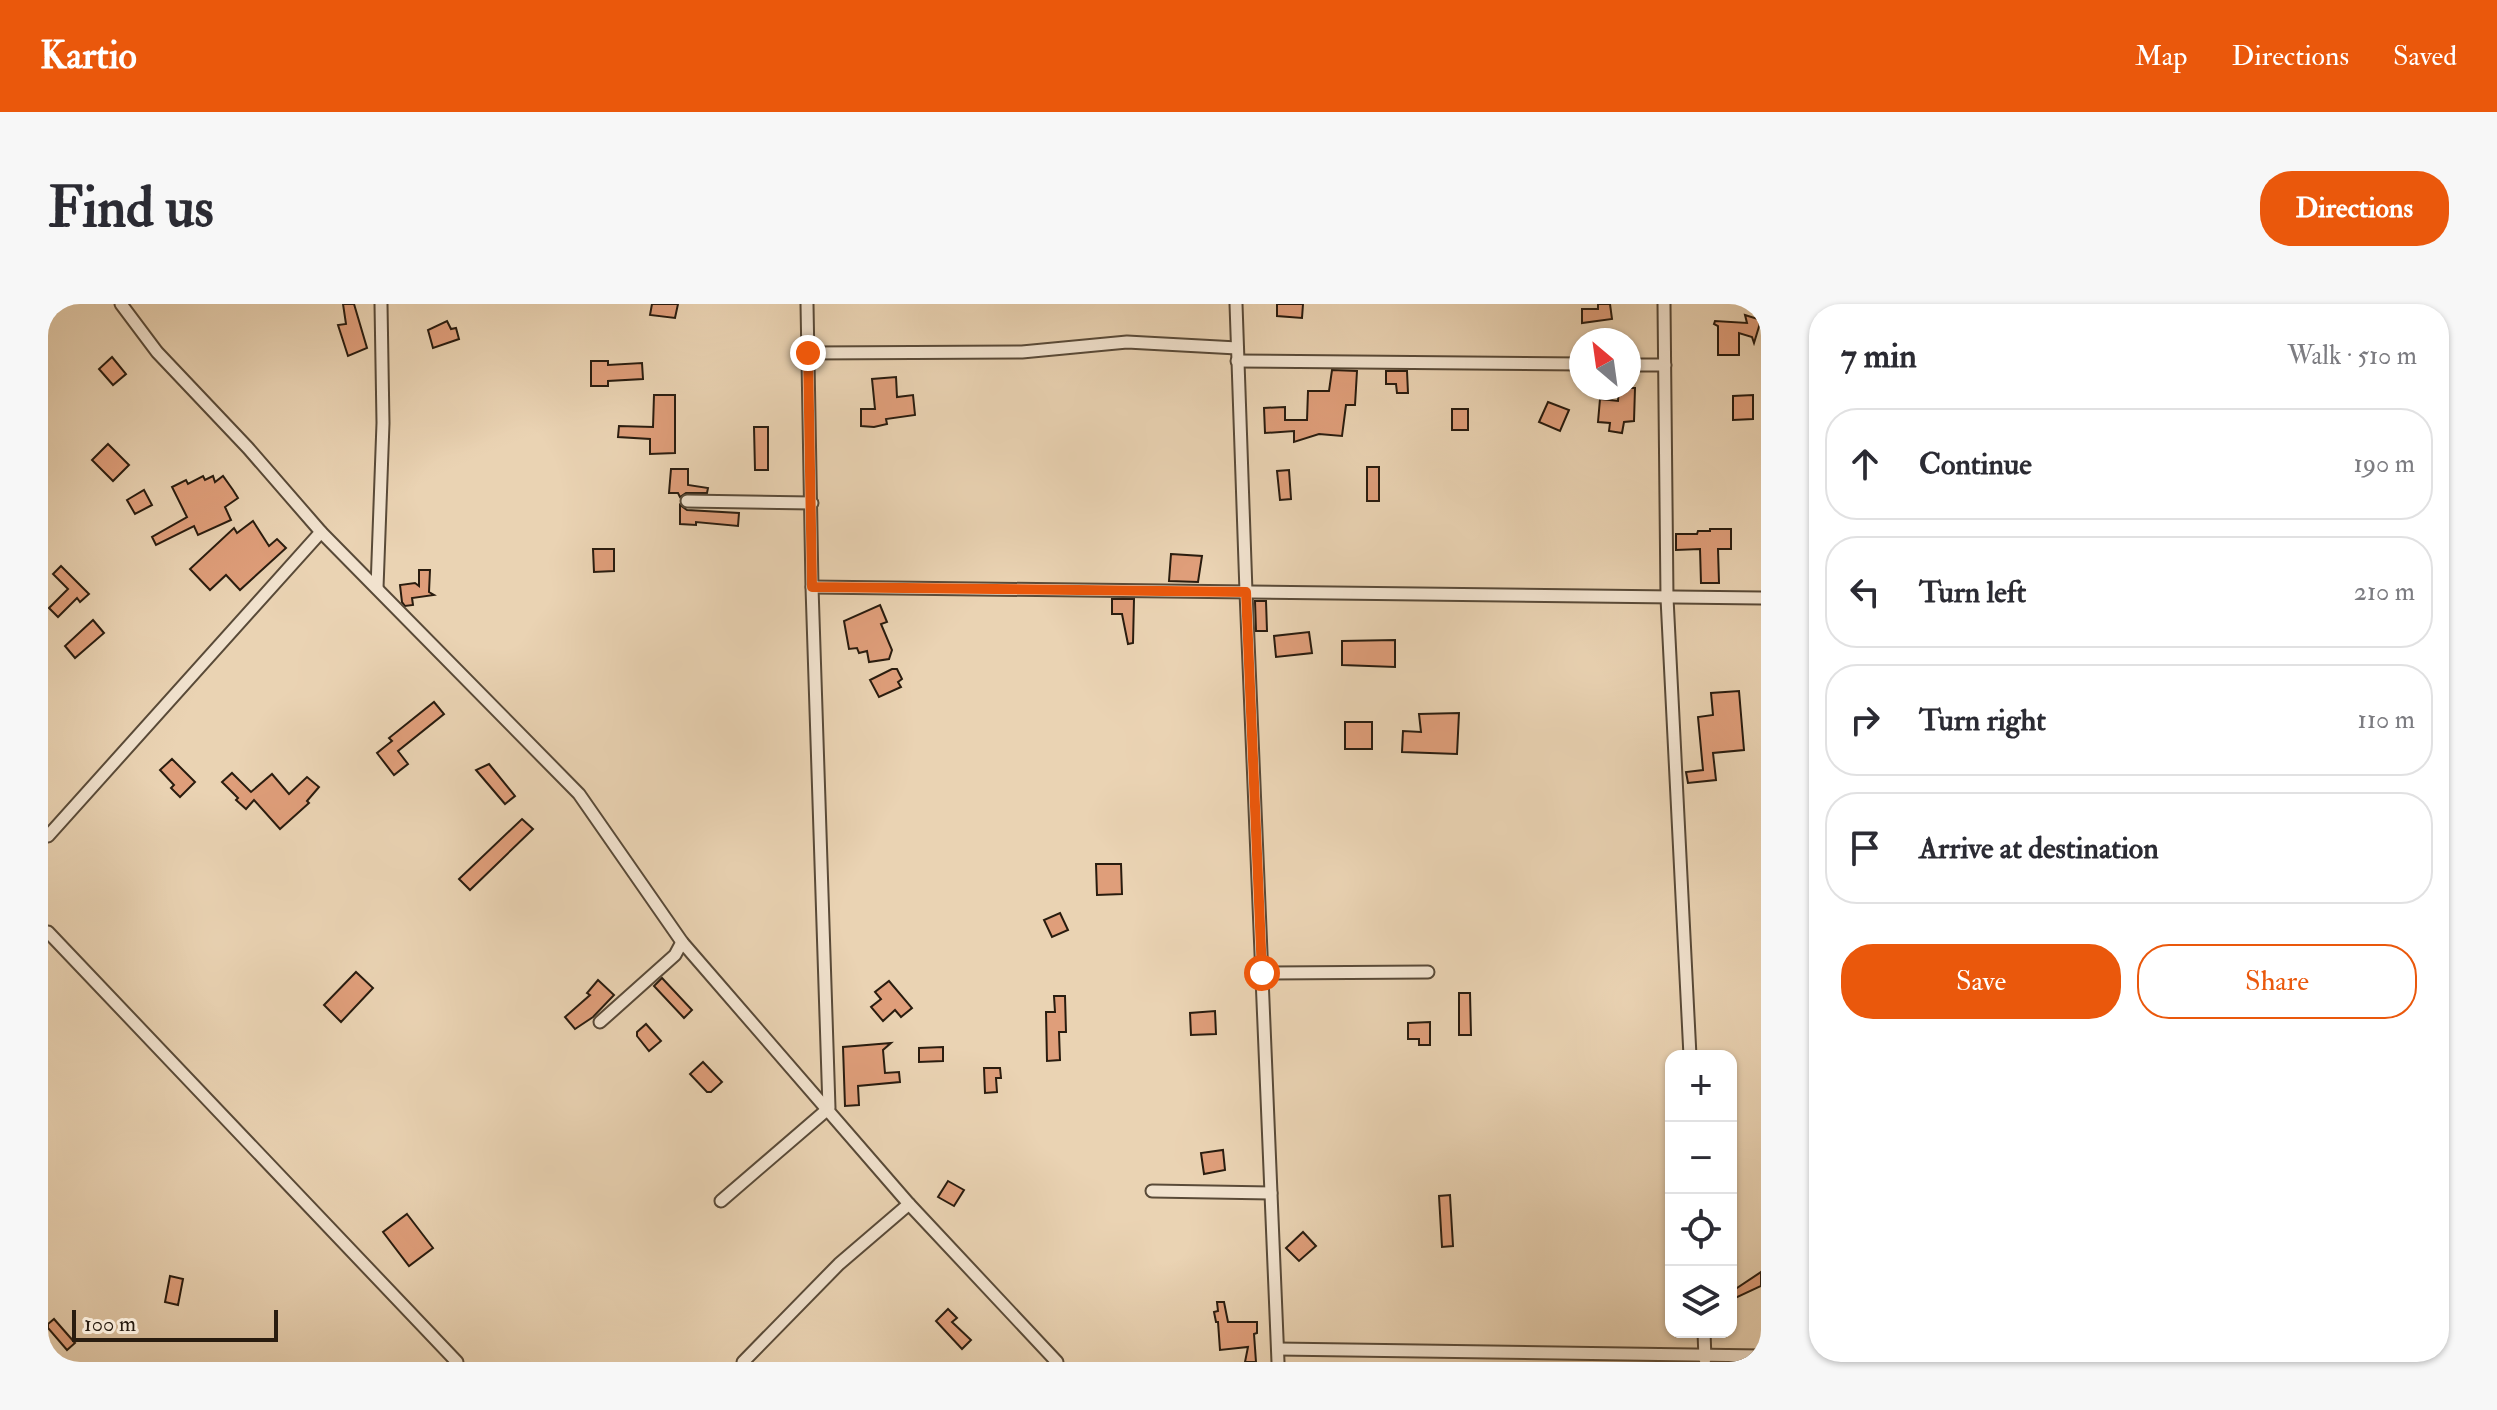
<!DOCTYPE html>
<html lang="en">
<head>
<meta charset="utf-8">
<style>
  body { margin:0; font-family:"IM FELL Double Pica",serif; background:#f7f7f7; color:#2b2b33 }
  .controls { position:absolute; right:24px; bottom:24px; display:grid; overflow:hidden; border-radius:16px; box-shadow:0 2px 6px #0004 }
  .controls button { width:72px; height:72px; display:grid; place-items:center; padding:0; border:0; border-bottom:2px solid #e1e1e2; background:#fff; color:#2b2b33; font:40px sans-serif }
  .compass { position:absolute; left:1521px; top:24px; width:72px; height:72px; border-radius:50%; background:#fff; box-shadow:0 2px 6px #0004; rotate:331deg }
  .scale { position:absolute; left:24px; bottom:20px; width:206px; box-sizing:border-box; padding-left:8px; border:4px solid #291c0f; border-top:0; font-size:22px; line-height:28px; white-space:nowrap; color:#291c0f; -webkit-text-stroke:6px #f1e2ce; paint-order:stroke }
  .stop { position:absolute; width:24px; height:24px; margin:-18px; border:6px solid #ea580c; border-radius:50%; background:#fff }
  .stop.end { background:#ea580c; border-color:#fff; box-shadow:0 2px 8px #0008 }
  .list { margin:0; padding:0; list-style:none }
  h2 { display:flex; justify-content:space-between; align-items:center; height:104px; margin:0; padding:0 32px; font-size:34px }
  h2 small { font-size:26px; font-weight:400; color:#7c7c81 }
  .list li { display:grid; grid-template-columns:52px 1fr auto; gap:24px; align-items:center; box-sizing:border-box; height:112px; margin:0 16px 16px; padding:0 16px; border:2px solid #e1e1e2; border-radius:32px }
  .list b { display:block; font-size:30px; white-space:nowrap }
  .list em { font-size:26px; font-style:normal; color:#7c7c81 }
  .actions { display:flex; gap:16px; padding:24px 32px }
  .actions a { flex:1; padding:18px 0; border:2px solid #ea580c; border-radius:32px; text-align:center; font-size:28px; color:#ea580c }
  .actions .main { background:#ea580c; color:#fff }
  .icon { flex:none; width:44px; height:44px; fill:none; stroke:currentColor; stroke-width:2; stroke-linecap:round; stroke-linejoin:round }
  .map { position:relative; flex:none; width:1713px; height:1058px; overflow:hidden; border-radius:32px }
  header { display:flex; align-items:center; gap:48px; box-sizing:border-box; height:112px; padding:0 40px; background:#ea580c; color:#fff }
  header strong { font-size:38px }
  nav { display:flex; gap:44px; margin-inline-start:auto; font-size:28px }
  .intro { display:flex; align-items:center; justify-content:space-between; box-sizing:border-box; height:192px; padding:0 48px }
  h1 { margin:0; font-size:56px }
  .button { padding:20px 36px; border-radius:32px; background:#ea580c; color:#fff; font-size:28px; font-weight:700 }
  main { display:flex; gap:48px; padding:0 48px }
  aside { flex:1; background:#fff; border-radius:32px; box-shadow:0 2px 6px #0004 }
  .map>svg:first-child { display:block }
</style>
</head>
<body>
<header>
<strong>Kartio</strong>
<nav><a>Map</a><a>Directions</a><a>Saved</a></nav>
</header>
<div class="intro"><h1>Find us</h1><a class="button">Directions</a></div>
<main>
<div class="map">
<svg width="1713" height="1058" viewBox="0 0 1713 1058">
  <rect width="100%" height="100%" fill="#ead3b3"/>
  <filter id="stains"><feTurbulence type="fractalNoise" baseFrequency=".0025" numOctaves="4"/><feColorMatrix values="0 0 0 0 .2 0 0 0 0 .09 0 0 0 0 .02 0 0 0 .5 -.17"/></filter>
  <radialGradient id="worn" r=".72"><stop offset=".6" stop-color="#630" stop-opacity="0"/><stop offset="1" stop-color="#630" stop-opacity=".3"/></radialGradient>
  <g fill="#df9e7a" stroke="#291c0f" stroke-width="2">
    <path d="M 295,0 L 306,0 L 319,44 L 300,52 L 290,21 L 298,20 Z"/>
    <path d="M 604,0 L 630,0 L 627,14 L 602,11 Z"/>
    <path d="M 1229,0 L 1255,0 L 1254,14 L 1229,12 Z"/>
    <path d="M 1550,0 L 1562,0 L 1564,15 L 1534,19 L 1534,5 L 1550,5 Z"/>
    <path d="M 1697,11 L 1713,16 L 1706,39 L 1704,33 L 1691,29 L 1691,51 L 1670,51 L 1670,22 L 1666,20 L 1667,17 L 1699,19 Z"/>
    <path d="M 399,17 L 403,25 L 408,24 L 411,35 L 385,44 L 380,26 Z"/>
    <path d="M 64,53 L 78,70 L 65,81 L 51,65 Z"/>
    <path d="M 543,57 L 560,57 L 560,61 L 594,59 L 595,75 L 560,77 L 560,82 L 543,82 Z"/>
    <path d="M 1284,66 L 1309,67 L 1307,101 L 1298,101 L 1294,132 L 1271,130 L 1246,138 L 1246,127 L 1217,129 L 1216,104 L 1237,103 L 1237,116 L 1259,116 L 1260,87 L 1281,87 Z"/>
    <path d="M 1338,67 L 1359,67 L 1360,89 L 1349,89 L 1348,80 L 1338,80 Z"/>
    <path d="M 848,73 L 849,93 L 865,91 L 867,111 L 838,115 L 839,120 L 826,123 L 813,122 L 813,105 L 827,105 L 824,75 Z"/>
    <path d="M 1571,84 L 1587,84 L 1586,117 L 1576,118 L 1574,129 L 1561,127 L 1562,119 L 1550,118 L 1552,95 L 1570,97 Z"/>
    <path d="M 606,91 L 627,91 L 627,149 L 602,150 L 602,135 L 570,133 L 571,122 L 605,123 Z"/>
    <path d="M 1705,91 L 1705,115 L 1685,116 L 1685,92 Z"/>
    <path d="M 1500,98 L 1521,106 L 1512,127 L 1491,118 Z"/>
    <rect x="1404" y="105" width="16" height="21"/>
    <path d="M 706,123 L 720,123 L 720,166 L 707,166 Z"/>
    <path d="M 60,140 L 81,161 L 65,177 L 44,156 Z"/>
    <rect x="1319" y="163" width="12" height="34"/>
    <path d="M 623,165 L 640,165 L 640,181 L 660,184 L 659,189 L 638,189 L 632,193 L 630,189 L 621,189 Z"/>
    <path d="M 1241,166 L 1243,195 L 1232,196 L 1229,167 Z"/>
    <path d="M 155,172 L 157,176 L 165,172 L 167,178 L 175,172 L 185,186 L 190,194 L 177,203 L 183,216 L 150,231 L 146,222 L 108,241 L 104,233 L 139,213 L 124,183 L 138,176 L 140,180 Z"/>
    <path d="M 96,186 L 104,201 L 87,210 L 79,196 Z"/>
    <path d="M 632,201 L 639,206 L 691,209 L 690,222 L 648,218 L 648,221 L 632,220 Z"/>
    <path d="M 205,217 L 221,242 L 229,235 L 238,244 L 192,286 L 178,271 L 162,286 L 142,265 L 186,224 L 189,229 Z"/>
    <path d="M 1662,225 L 1683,225 L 1683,245 L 1670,245 L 1671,279 L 1653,279 L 1652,245 L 1628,246 L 1628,230 L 1649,230 L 1650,227 L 1662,227 Z"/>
    <path d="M 545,245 L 566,245 L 566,267 L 546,268 Z"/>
    <path d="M 1123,250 L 1154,252 L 1150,278 L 1121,277 Z"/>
    <path d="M 13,262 L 41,290 L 32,298 L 29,294 L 10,313 L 1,304 L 20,285 L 5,270 Z"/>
    <path d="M 371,266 L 382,266 L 381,288 L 386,291 L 364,294 L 365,301 L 357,302 L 354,298 L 352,281 L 367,279 L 371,282 Z"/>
    <path d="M 1064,295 L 1086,295 L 1085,339 L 1080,340 L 1074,310 L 1064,310 Z"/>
    <path d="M 1207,297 L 1218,297 L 1219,327 L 1208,327 Z"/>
    <path d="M 832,301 L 839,318 L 833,320 L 844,346 L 841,355 L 821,358 L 819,347 L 811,349 L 809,344 L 801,345 L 796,317 Z"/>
    <path d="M 45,316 L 56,329 L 27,354 L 17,342 Z"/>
    <path d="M 1261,328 L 1264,349 L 1228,353 L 1226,332 Z"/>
    <path d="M 1347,336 L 1347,363 L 1294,361 L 1294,337 Z"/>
    <path d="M 844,365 L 849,365 L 854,375 L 850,378 L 853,383 L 831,393 L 822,376 Z"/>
    <path d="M 1691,387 L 1696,446 L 1665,449 L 1668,476 L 1640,479 L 1638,468 L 1655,466 L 1650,413 L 1665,411 L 1663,389 Z"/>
    <path d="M 386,398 L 396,410 L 350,447 L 360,460 L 346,471 L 329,449 L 344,437 L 341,434 Z"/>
    <path d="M 1411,409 L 1409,450 L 1354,448 L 1355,427 L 1373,428 L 1371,410 Z"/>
    <rect x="1297" y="418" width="27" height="27"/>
    <path d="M 124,455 L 147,478 L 132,493 L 123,484 L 126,481 L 112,466 Z"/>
    <path d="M 441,460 L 467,492 L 457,500 L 428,466 Z"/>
    <path d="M 184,469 L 203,488 L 224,470 L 241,490 L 259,473 L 271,483 L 259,497 L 261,499 L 232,525 L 206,496 L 198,505 L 188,496 L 190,494 L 174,478 Z"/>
    <path d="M 474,515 L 485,525 L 422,586 L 411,575 Z"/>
    <path d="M 1048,560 L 1073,560 L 1074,590 L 1049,591 Z"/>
    <path d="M 1012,609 L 1020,626 L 1004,633 L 996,616 Z"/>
    <path d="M 308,668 L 325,684 L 293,718 L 276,701 Z"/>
    <path d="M 614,674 L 644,706 L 636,714 L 606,682 Z"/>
    <path d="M 550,676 L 566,691 L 545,713 L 527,725 L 517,713 L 542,691 L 539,689 Z"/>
    <path d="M 841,677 L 864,704 L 853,713 L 847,706 L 835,717 L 823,703 L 833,695 L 827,688 Z"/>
    <path d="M 1411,689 L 1422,689 L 1423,731 L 1411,731 Z"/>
    <path d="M 1006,692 L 1017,692 L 1018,728 L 1011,728 L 1012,756 L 999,757 L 998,708 L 1007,708 Z"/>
    <path d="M 1167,707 L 1168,730 L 1143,731 L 1142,709 Z"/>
    <path d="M 1382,718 L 1382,741 L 1371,741 L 1371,735 L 1360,735 L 1360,719 Z"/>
    <path d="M 598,720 L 613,737 L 601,747 L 589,732 L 589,728 Z"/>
    <path d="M 843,739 L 835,746 L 837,769 L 851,768 L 852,778 L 810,782 L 811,801 L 797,802 L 795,743 Z"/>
    <path d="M 895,743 L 895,757 L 871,758 L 871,744 Z"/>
    <path d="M 655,758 L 674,778 L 663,788 L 659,788 L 642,770 Z"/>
    <path d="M 936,764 L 952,764 L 953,774 L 948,774 L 949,788 L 937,789 Z"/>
    <path d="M 1175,846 L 1177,866 L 1156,870 L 1153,849 Z"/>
    <path d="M 900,877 L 916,886 L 906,902 L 890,893 Z"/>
    <path d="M 1402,891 L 1405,942 L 1394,943 L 1391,892 Z"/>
    <path d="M 359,910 L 385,944 L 361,962 L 335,928 Z"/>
    <path d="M 1255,928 L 1268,942 L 1251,957 L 1238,944 Z"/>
    <path d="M 1713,968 L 1713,982 L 1683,996 L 1683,988 Z"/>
    <path d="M 122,972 L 135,975 L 130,1001 L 117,998 Z"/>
    <path d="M 1169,998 L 1176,998 L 1180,1018 L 1209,1018 L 1209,1029 L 1206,1030 L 1208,1058 L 1197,1058 L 1200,1043 L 1172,1046 L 1170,1018 L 1168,1018 L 1166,1008 L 1170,1007 Z"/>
    <path d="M 900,1005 L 909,1014 L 904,1018 L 923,1036 L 914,1045 L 888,1017 Z"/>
    <path d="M 6,1015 L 27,1039 L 19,1046 L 0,1024 L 0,1020 Z"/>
  </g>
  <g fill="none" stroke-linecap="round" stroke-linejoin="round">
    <defs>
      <g id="minor">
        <path d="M 73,0 L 109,48 L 200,144 L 273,228 L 531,490 L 634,638 L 861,900 L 1009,1058"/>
        <path d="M 1188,0 L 1198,288 L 1230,1058"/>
        <path d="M 1616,0 L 1619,294 L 1642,752"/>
        <path d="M 760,49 L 974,48 L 1079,38 L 1189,44"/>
        <path d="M 1189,57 L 1533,60"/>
        <path d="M 1581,61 L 1617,61"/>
        <path d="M 639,197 L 764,199"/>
        <path d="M 764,283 L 1713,294"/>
        <path d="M 329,284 L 335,119 L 333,0"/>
        <path d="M 0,532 L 273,228"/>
        <path d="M 0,628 L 409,1058"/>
        <path d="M 1214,669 L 1380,668"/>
        <path d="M 552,718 L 627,651 L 634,638"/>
        <path d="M 1104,887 L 1223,889"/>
        <path d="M 673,897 L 781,804 L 764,283 L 759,0"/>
        <path d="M 1656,1028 L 1657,1055"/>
        <path d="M 1230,1045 L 1713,1052"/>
        <path d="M 695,1058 L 791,960 L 861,900"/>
      </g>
    </defs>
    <use href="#minor" stroke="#594a38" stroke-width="15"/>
    <use href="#minor" stroke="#f1e2ce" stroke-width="11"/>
  </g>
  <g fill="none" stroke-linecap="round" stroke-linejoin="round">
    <path stroke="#ea580c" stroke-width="10" d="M 760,49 L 764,283 L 1198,288 L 1214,669"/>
  </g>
  <rect width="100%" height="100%" filter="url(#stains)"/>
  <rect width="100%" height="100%" fill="url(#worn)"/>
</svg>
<div class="controls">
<button>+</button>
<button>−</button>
<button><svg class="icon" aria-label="locate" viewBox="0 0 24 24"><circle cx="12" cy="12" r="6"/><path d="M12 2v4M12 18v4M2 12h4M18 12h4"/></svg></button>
<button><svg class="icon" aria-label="layers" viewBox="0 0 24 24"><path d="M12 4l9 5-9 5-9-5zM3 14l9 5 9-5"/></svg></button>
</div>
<svg class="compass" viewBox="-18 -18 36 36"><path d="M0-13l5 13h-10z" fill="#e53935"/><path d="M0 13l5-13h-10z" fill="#7c7c81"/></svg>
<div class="scale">100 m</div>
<div class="stop" style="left:1214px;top:669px"></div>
<div class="stop end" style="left:760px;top:49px"></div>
</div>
<aside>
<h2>7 min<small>Walk · 510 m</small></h2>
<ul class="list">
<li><svg class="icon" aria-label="ahead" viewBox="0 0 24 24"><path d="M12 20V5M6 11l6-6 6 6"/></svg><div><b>Continue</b></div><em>190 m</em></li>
<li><svg class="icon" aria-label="left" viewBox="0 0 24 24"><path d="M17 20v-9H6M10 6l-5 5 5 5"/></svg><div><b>Turn left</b></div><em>210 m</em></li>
<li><svg class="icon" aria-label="right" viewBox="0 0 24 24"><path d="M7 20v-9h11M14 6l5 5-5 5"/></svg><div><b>Turn right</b></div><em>110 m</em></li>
<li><svg class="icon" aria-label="arrive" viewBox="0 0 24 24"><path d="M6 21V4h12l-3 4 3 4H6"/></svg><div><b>Arrive at destination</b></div></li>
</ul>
<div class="actions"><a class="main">Save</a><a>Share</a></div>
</aside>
</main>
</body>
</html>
